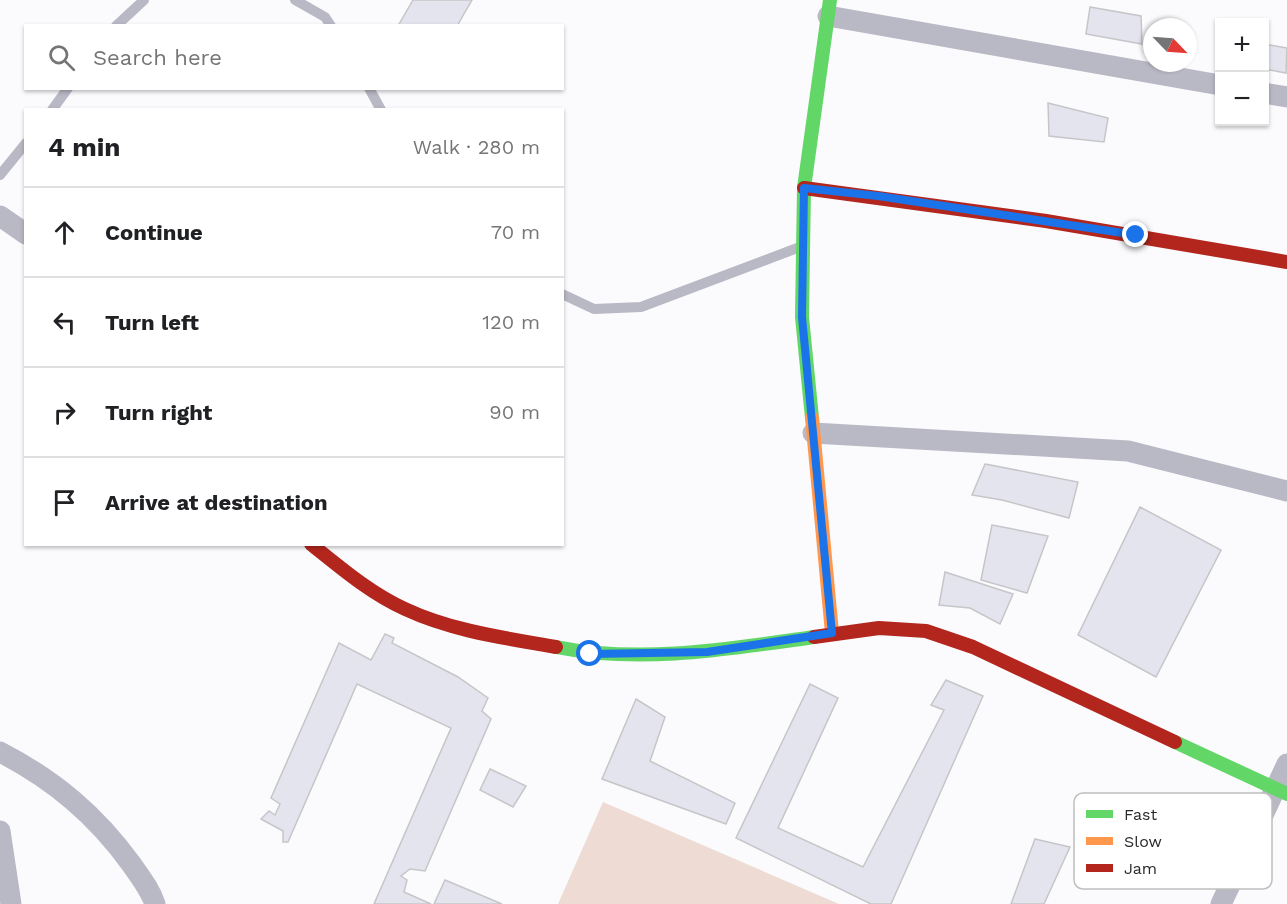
<!DOCTYPE html>
<html lang="en">
<head>
<meta charset="utf-8">
<style>
  body { margin:0; font-family:"Work Sans",sans-serif; background:#f6f6f6; color:#202124 }
  .controls { position:absolute; right:18px; top:18px; display:grid; overflow:hidden; border-radius:0px; box-shadow:0 2px 4px #0004 }
  .controls button { width:54px; height:54px; display:grid; place-items:center; padding:0; border:0; border-bottom:2px solid #e0e0e0; background:#fff; color:#202124; font:30px sans-serif }
  .compass { position:absolute; left:1143px; top:18px; width:54px; height:54px; border-radius:50%; background:#fff; box-shadow:0 2px 4px #0004; rotate:115deg }
  .stop { position:absolute; width:18px; height:18px; margin:-14px; border:4px solid #1a73e8; border-radius:50%; background:#fff }
  .stop.end { background:#1a73e8; border-color:#fff; box-shadow:0 2px 6px #0008 }
  .list { margin:0; padding:0; list-style:none }
  h2 { display:flex; justify-content:space-between; align-items:center; height:78px; margin:0; padding:0 24px; font-size:26px }
  h2 small { font-size:20px; font-weight:400; color:#757577 }
  .list li { display:grid; grid-template-columns:39px 1fr auto; gap:18px; align-items:center; box-sizing:border-box; height:90px; padding:0 24px; border-top:2px solid #e0e0e0 }
  .list b { display:block; font-size:22px; white-space:nowrap }
  .list em { font-size:20px; font-style:normal; color:#757577 }
  .icon { flex:none; width:33px; height:33px; fill:none; stroke:currentColor; stroke-width:2; stroke-linecap:round; stroke-linejoin:round }
  .map { position:relative; flex:none; width:1287px; height:904px; overflow:hidden }
  .search { position:absolute; background:#fff; box-shadow:0 2px 4px #0004; left:24px; top:24px; width:540px; height:66px; display:flex; align-items:center; gap:15px; box-sizing:border-box; padding:0 21px; border-radius:0px; color:#757577; font-size:22px }
  .panel { position:absolute; background:#fff; box-shadow:0 2px 4px #0004; left:24px; top:108px; width:540px; height:438px; border-radius:0px }
  .map>svg:first-child { display:block }
</style>
</head>
<body>
<div class="map">
<svg width="1287" height="904" viewBox="0 0 1287 904">
  <rect width="100%" height="100%" fill="#fbfbfe"/>
  <path fill="#eedcd4" d="M 603,802 L 839,904 L 558,904 Z"/>
  <g fill="#e4e4ee" stroke="#c6c6c9" stroke-width="1.5">
    <path d="M 413,0 L 472,0 L 457,26 L 398,26 Z"/>
    <path d="M 1090,7 L 1141,16 L 1142,44 L 1086,34 Z"/>
    <path d="M 1264,44 L 1287,48 L 1286,73 L 1264,69 Z"/>
    <path d="M 1048,103 L 1108,118 L 1104,142 L 1049,136 Z"/>
    <path d="M 985,464 L 1078,482 L 1069,518 L 1002,500 L 972,495 Z"/>
    <path d="M 1140,507 L 1221,550 L 1156,677 L 1078,635 Z"/>
    <path d="M 992,525 L 1048,536 L 1027,593 L 981,580 Z"/>
    <path d="M 945,572 L 1013,594 L 1000,624 L 970,608 L 939,605 Z"/>
    <path d="M 385,634 L 394,638 L 392,643 L 458,677 L 488,698 L 482,711 L 491,719 L 425,871 L 410,869 L 401,876 L 407,880 L 404,892 L 431,904 L 374,904 L 451,728 L 357,684 L 288,842 L 283,842 L 283,831 L 261,819 L 269,811 L 275,815 L 280,804 L 271,798 L 339,643 L 371,660 Z"/>
    <path d="M 946,680 L 983,696 L 891,904 L 871,904 L 736,838 L 810,684 L 838,698 L 778,828 L 863,867 L 944,710 L 931,705 Z"/>
    <path d="M 636,699 L 665,717 L 650,761 L 735,803 L 726,824 L 602,779 Z"/>
    <path d="M 490,769 L 526,786 L 513,807 L 480,790 Z"/>
    <path d="M 1035,839 L 1070,847 L 1044,904 L 1011,904 Z"/>
    <path d="M 445,880 L 502,904 L 434,904 Z"/>
  </g>
  <g fill="none" stroke-linecap="round" stroke-linejoin="round">
    <g stroke="#b9b8c5" stroke-width="10">
      <path d="M 295,0 L 325,17 L 331,26"/>
      <path d="M 116,26 L 144,0"/>
      <path d="M 369,88 L 381,110"/>
      <path d="M 52,110 L 68,88"/>
      <path d="M 0,175 L 26,143"/>
      <path d="M 562,294 L 594,309 L 641,307 L 800,247"/>
    </g>
    <g stroke="#b9b8c5" stroke-width="21">
      <path d="M 828,16 L 1220,85"/>
      <path d="M 1264,93 L 1287,97"/>
      <path d="M 0,216 L 26,234"/>
      <path d="M 813,433 L 1128,451 L 1287,491"/>
      <path d="M 0,752 C 54,780 96,815 132,865 C 141,878 150,889 155,904"/>
      <path d="M 0,831 L 11,904"/>
      <path d="M 1221,904 L 1287,764"/>
    </g>
    <g stroke="#63d668" stroke-width="14">
      <path d="M 812,418 L 802,317 L 804,188 L 830,0"/>
      <path d="M 556,647 C 641,664 729,649 814,637"/>
      <path d="M 1175,742 L 1287,794"/>
    </g>
    <path stroke="#ff974d" stroke-width="14" d="M 812,418 L 832,633"/>
    <g stroke="#b3261e" stroke-width="14">
      <path d="M 804,188 L 1046,221 L 1287,262"/>
      <path d="M 311,544 C 341,568 370,593 405,609 C 452,631 505,638 556,647"/>
      <path d="M 814,637 L 879,628 L 926,631 L 973,647 L 1175,742"/>
    </g>
  </g>
  <g fill="none" stroke-linecap="round" stroke-linejoin="round">
    <path stroke="#1a73e8" stroke-width="8" d="M 590,654 L 707,652 L 832,633 L 802,317 L 804,188 L 878,196 L 1136,235"/>
  </g>
  <rect x="1074" y="793" width="198" height="96" rx="9" fill="#fff" stroke="#bfbfbf" stroke-width="1.5"/>
  <rect x="1086" y="810" width="27" height="8" fill="#63d668"/>
  <rect x="1086" y="837" width="27" height="8" fill="#ff974d"/>
  <rect x="1086" y="864" width="27" height="8" fill="#b3261e"/>
  <g font-size="16" fill="#29292b">
    <text x="1124" y="820">Fast</text>
    <text x="1124" y="847">Slow</text>
    <text x="1124" y="874">Jam</text>
  </g>
</svg>
<div class="controls">
<button>+</button>
<button>−</button>
</div>
<svg class="compass" viewBox="-18 -18 36 36"><path d="M0-13l5 13h-10z" fill="#e53935"/><path d="M0 13l5-13h-10z" fill="#757577"/></svg>
<div class="stop" style="left:590px;top:654px"></div>
<div class="stop end" style="left:1136px;top:235px"></div>
<div class="search"><svg class="icon" aria-label="search" viewBox="0 0 24 24"><circle cx="10" cy="10" r="6"/><path d="M15 15l6 6"/></svg>Search here</div>
<section class="panel">
<h2>4 min<small>Walk · 280 m</small></h2>
<ul class="list">
<li><svg class="icon" aria-label="ahead" viewBox="0 0 24 24"><path d="M12 20V5M6 11l6-6 6 6"/></svg><div><b>Continue</b></div><em>70 m</em></li>
<li><svg class="icon" aria-label="left" viewBox="0 0 24 24"><path d="M17 20v-9H6M10 6l-5 5 5 5"/></svg><div><b>Turn left</b></div><em>120 m</em></li>
<li><svg class="icon" aria-label="right" viewBox="0 0 24 24"><path d="M7 20v-9h11M14 6l5 5-5 5"/></svg><div><b>Turn right</b></div><em>90 m</em></li>
<li><svg class="icon" aria-label="arrive" viewBox="0 0 24 24"><path d="M6 21V4h12l-3 4 3 4H6"/></svg><div><b>Arrive at destination</b></div></li>
</ul>
</section>
</div>
</body>
</html>
